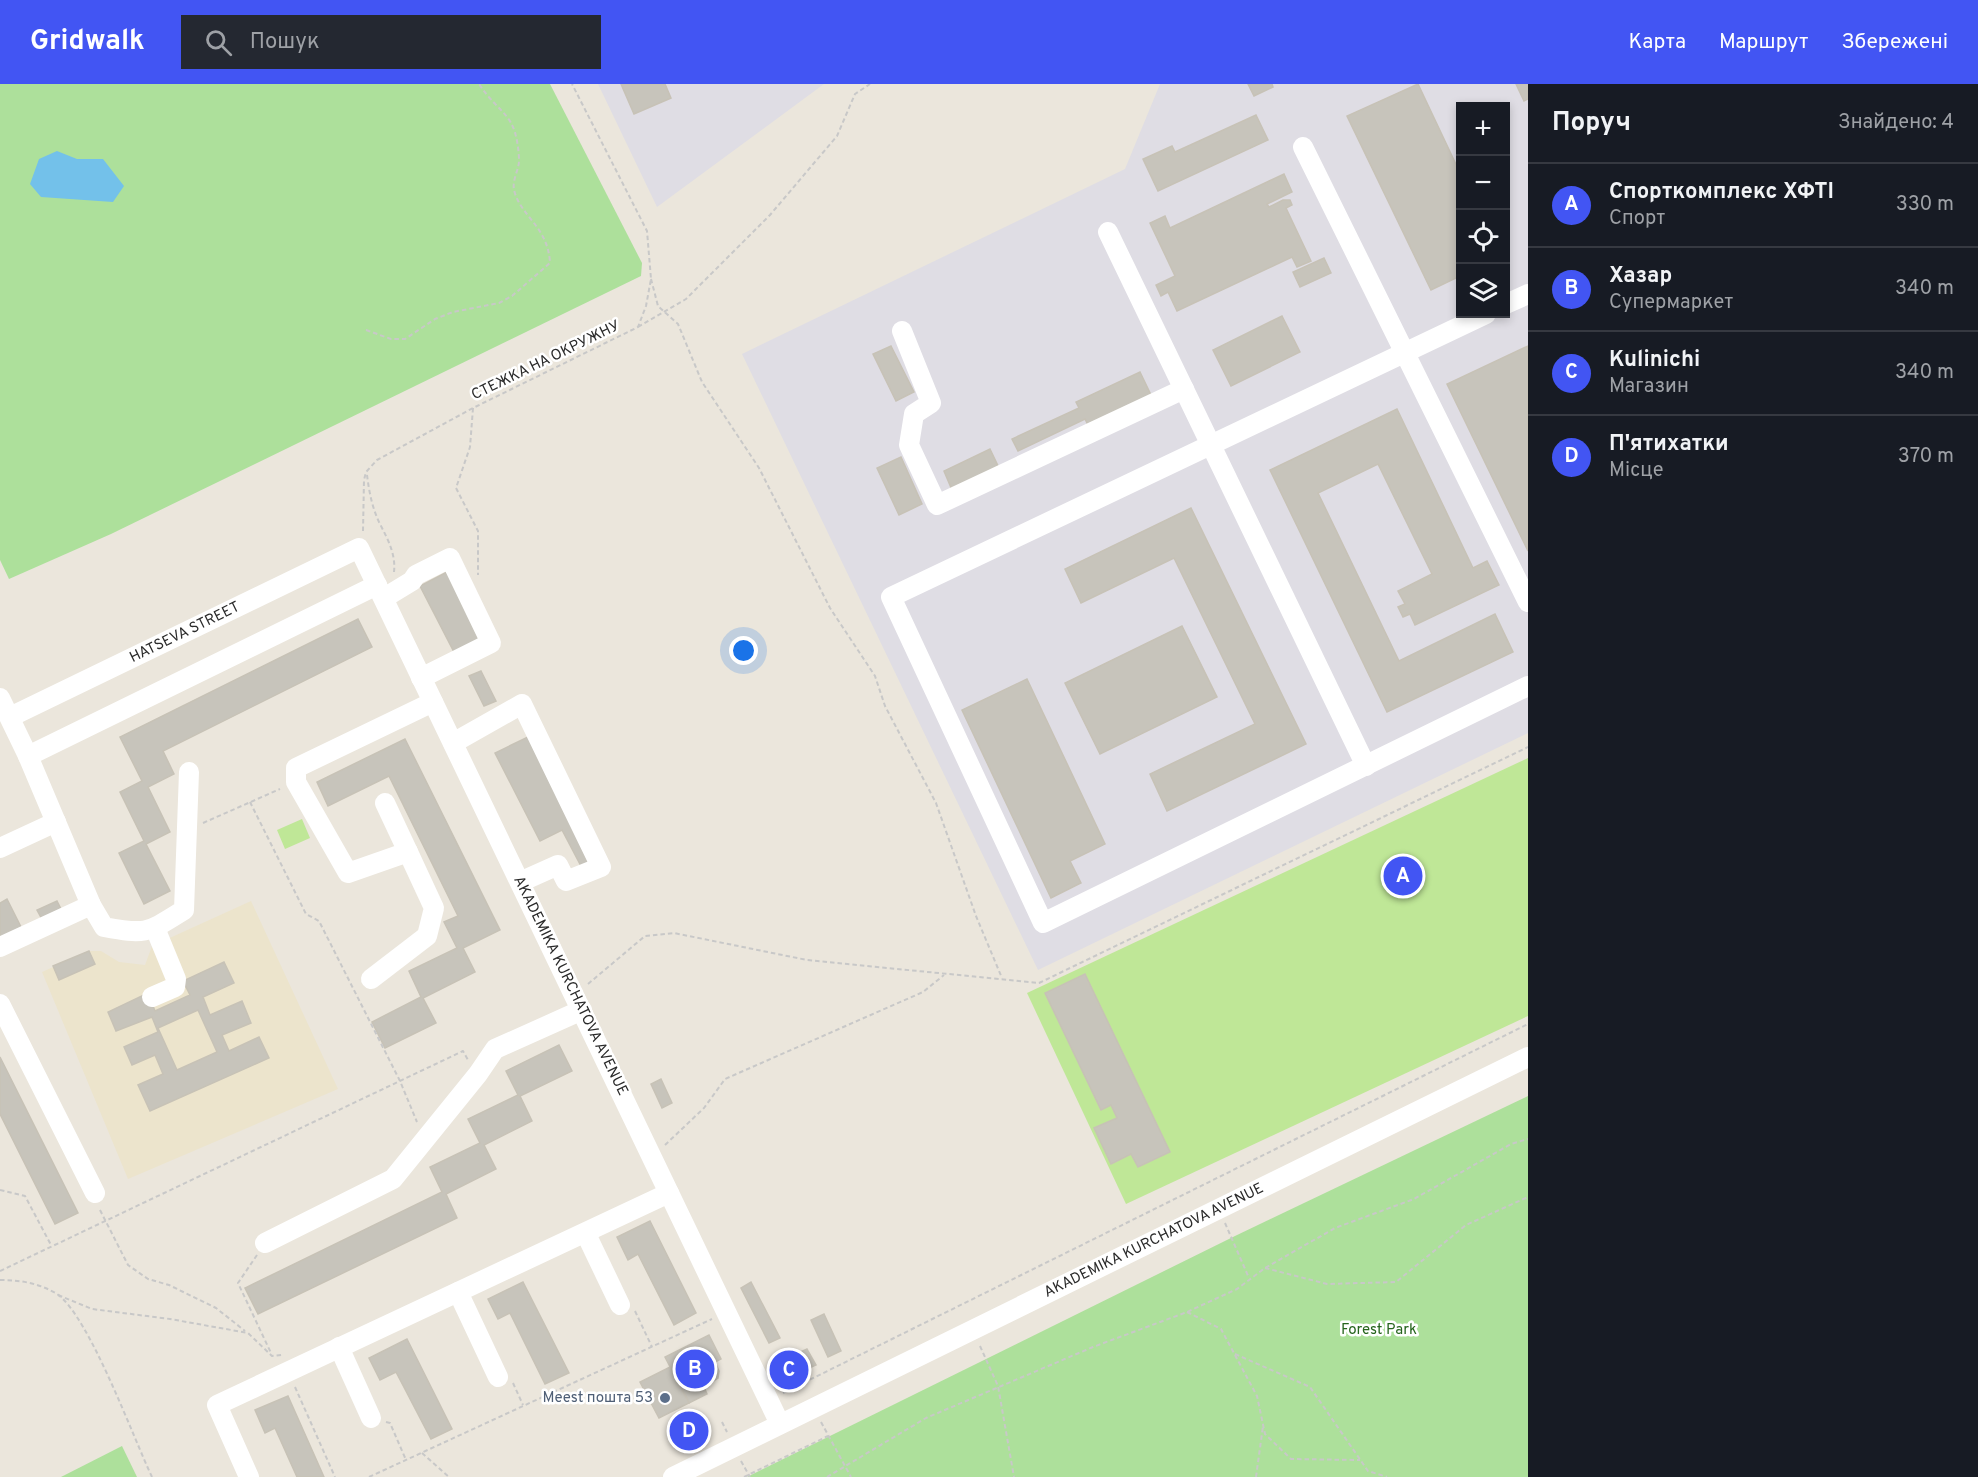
<!DOCTYPE html>
<html lang="uk">
<head>
<meta charset="utf-8">
<style>
  body { margin:0; font-family:Overpass,sans-serif; background:#242831; color:#f1f3f6 }
  .controls { position:absolute; right:18px; top:18px; display:grid; overflow:hidden; border-radius:0px; box-shadow:0 3px 9px #0003 }
  .controls button { width:54px; height:54px; display:grid; place-items:center; padding:0; border:0; border-bottom:2px solid #363941; background:#171b24; color:#f1f3f6; font:30px sans-serif }
  .you { position:absolute; left:744px; top:567px; width:21px; height:21px; margin:-15px; border:4px solid #fff; border-radius:50%; background:#1a73e8; box-shadow:0 0 0 9px #1a73e833 }
  .badge { display:grid; place-items:center; width:39px; height:39px; border-radius:50%; background:#4255f3; color:#fff; font-size:20px; font-weight:700 }
  .pin { position:absolute; translate:-50% -50%; border:3px solid #fff; box-shadow:0 2px 6px #0006 }
  .list { margin:0; padding:0; list-style:none }
  h2 { display:flex; justify-content:space-between; align-items:center; height:78px; margin:0; padding:0 24px; font-size:26px }
  h2 small { font-size:20px; font-weight:400; color:#9ea1a6 }
  .list li { display:grid; grid-template-columns:39px 1fr auto; gap:18px; align-items:center; box-sizing:border-box; height:84px; padding:0 24px; border-top:2px solid #363941 }
  .list b { display:block; font-size:22px; white-space:nowrap }
  .list p { margin:0; font-size:20px; white-space:nowrap; color:#9ea1a6 }
  .list em { font-size:20px; font-style:normal; color:#9ea1a6 }
  .icon { flex:none; width:33px; height:33px; fill:none; stroke:currentColor; stroke-width:2; stroke-linecap:round; stroke-linejoin:round }
  .map { position:relative; flex:none; width:1528px; height:1393px; overflow:hidden }
  header { display:flex; align-items:center; gap:36px; box-sizing:border-box; height:84px; padding:0 30px; background:#4255f3; color:#fff }
  header strong { font-size:28px }
  nav { display:flex; gap:33px; margin-inline-start:auto; font-size:21px }
  .search { width:420px; height:54px; background:#242831; display:flex; align-items:center; gap:15px; box-sizing:border-box; padding:0 21px; border-radius:0px; color:#9ea1a6; font-size:22px }
  main { display:flex }
  aside { flex:1; background:#171b24 }
  .map>svg:first-child { display:block }
</style>
</head>
<body>
<header>
<strong>Gridwalk</strong>
<div class="search"><svg class="icon" aria-label="search" viewBox="0 0 24 24"><circle cx="10" cy="10" r="6"/><path d="M15 15l6 6"/></svg>Пошук</div>
<nav><a>Карта</a><a>Маршрут</a><a>Збережені</a></nav>
</header>
<main>
<div class="map">
<svg width="1528" height="1393" viewBox="0 0 1528 1393">
  <rect width="100%" height="100%" fill="#ebe6dc"/>
  <g fill="#dfdde4" fill-rule="evenodd">
    <path d="M 598,0 L 824,0 L 657,123 Z"/>
    <path d="M 1160,0 L 1528,0 L 1528,649 L 1038,886 L 742,270 L 1125,85 ZM 1460,22 L 1506,22 L 1506,230 L 1460,230 Z"/>
  </g>
  <path fill="#ece4cc" d="M 251,817 L 338,1005 L 128,1095 L 42,888 L 89,867 L 101,867 L 119,878 L 145,881 L 152,862 Z"/>
  <g fill="#ade09b">
    <path d="M 0,0 L 550,0 L 642,179 L 641,192 L 111,450 L 9,495 L 0,476 Z"/>
    <path d="M 1528,1012 L 1528,1393 L 747,1393 L 1235,1152 Z"/>
    <path d="M 122,1362 L 137,1393 L 61,1393 Z"/>
  </g>
  <g fill="#bfe797">
    <path d="M 1528,674 L 1528,932 L 1126,1120 L 1027,909 Z"/>
    <path d="M 302,735 L 310,754 L 285,765 L 277,746 Z"/>
  </g>
  <path fill="#73c1ea" d="M 57,67 L 77,75 L 103,75 L 124,102 L 113,118 L 41,113 L 30,100 L 39,75 Z"/>
  <g fill="#c7c4bb" stroke="#c7c2b6" stroke-width="1.5" fill-rule="evenodd">
    <path d="M 621,0 L 665,0 L 671,14 L 634,30 Z"/>
    <path d="M 1248,0 L 1272,0 L 1273,3 L 1254,12 Z"/>
    <path d="M 1418,0 L 1460,89 L 1460,192 L 1431,206 L 1347,32 Z"/>
    <path d="M 1516,0 L 1528,0 L 1528,15 L 1524,17 Z"/>
    <path d="M 1256,31 L 1268,56 L 1158,107 L 1143,75 L 1172,62 L 1175,68 Z"/>
    <path d="M 1284,90 L 1292,108 L 1267,120 L 1269,123 L 1283,116 L 1290,116 L 1292,121 L 1286,124 L 1311,177 L 1297,183 L 1292,173 L 1177,227 L 1168,208 L 1161,212 L 1156,201 L 1175,192 L 1150,139 L 1165,132 L 1170,144 Z"/>
    <path d="M 1324,174 L 1331,189 L 1300,203 L 1293,188 Z"/>
    <path d="M 1282,232 L 1300,268 L 1231,302 L 1213,266 Z"/>
    <path d="M 891,262 L 914,308 L 896,317 L 873,270 Z"/>
    <path d="M 1528,262 L 1528,467 L 1447,300 Z"/>
    <path d="M 1140,288 L 1151,311 L 1088,341 L 1085,335 L 1018,367 L 1012,355 L 1079,324 L 1076,318 Z"/>
    <path d="M 1397,325 L 1473,484 L 1487,477 L 1499,501 L 1415,541 L 1410,530 L 1403,533 L 1398,523 L 1405,520 L 1398,507 L 1432,490 L 1378,380 L 1318,409 L 1399,577 L 1495,530 L 1513,568 L 1387,628 L 1270,386 Z"/>
    <path d="M 990,365 L 999,384 L 952,406 L 944,387 Z"/>
    <path d="M 901,373 L 922,420 L 899,431 L 877,384 Z"/>
    <path d="M 1191,424 L 1306,660 L 1167,727 L 1150,690 L 1255,640 L 1174,474 L 1081,519 L 1065,485 Z"/>
    <path d="M 447,488 L 482,557 L 455,570 L 420,502 Z"/>
    <path d="M 358,535 L 372,563 L 163,667 L 174,690 L 148,703 L 170,748 L 146,760 L 170,807 L 144,820 L 119,769 L 144,757 L 120,708 L 142,697 L 120,653 Z"/>
    <path d="M 1182,542 L 1217,613 L 1100,670 L 1065,599 Z"/>
    <path d="M 481,587 L 496,617 L 484,622 L 469,592 Z"/>
    <path d="M 1027,595 L 1105,760 L 1070,777 L 1081,799 L 1051,814 L 962,626 Z"/>
    <path d="M 530,652 L 593,778 L 582,784 L 562,746 L 540,757 L 495,669 Z"/>
    <path d="M 405,655 L 500,846 L 463,864 L 475,888 L 423,914 L 436,939 L 385,964 L 372,938 L 421,913 L 409,887 L 457,864 L 444,838 L 458,832 L 389,692 L 328,722 L 317,698 Z"/>
    <path d="M 7,815 L 22,845 L 0,856 L 0,819 Z"/>
    <path d="M 57,817 L 62,827 L 43,837 L 37,826 Z"/>
    <path d="M 89,867 L 95,880 L 59,896 L 53,882 Z"/>
    <path d="M 224,878 L 234,899 L 203,913 L 210,931 L 242,917 L 251,939 L 222,951 L 229,967 L 259,953 L 269,974 L 150,1027 L 138,1001 L 163,990 L 155,971 L 132,981 L 124,963 L 158,948 L 152,933 L 116,947 L 108,928 L 148,909 L 155,927 L 190,911 L 183,897 ZM 198,926 L 217,968 L 177,986 L 158,944 Z"/>
    <path d="M 1085,890 L 1170,1068 L 1138,1083 L 1131,1070 L 1111,1080 L 1094,1044 L 1117,1034 L 1111,1021 L 1101,1026 L 1045,909 Z"/>
    <path d="M 559,961 L 572,987 L 520,1012 L 532,1037 L 484,1061 L 496,1085 L 446,1110 L 457,1134 L 258,1230 L 245,1204 L 442,1108 L 430,1083 L 480,1059 L 468,1035 L 518,1011 L 506,987 Z"/>
    <path d="M 0,973 L 78,1129 L 55,1140 L 0,1030 Z"/>
    <path d="M 661,995 L 672,1019 L 662,1024 L 651,1000 Z"/>
    <path d="M 650,1137 L 696,1229 L 674,1241 L 638,1170 L 628,1176 L 617,1153 Z"/>
    <path d="M 523,1198 L 569,1289 L 545,1300 L 510,1229 L 498,1235 L 488,1215 Z"/>
    <path d="M 751,1198 L 780,1254 L 769,1259 L 741,1204 Z"/>
    <path d="M 824,1230 L 841,1267 L 828,1273 L 811,1236 Z"/>
    <path d="M 709,1251 L 721,1275 L 715,1278 L 719,1287 L 718,1294 L 704,1303 L 707,1310 L 689,1319 L 665,1273 Z"/>
    <path d="M 407,1255 L 452,1345 L 431,1355 L 396,1288 L 380,1296 L 369,1274 Z"/>
    <path d="M 807,1265 L 816,1281 L 807,1285 L 798,1269 Z"/>
    <path d="M 790,1277 L 797,1290 L 789,1294 L 782,1281 Z"/>
    <path d="M 670,1283 L 689,1319 L 659,1334 L 640,1298 Z"/>
    <path d="M 288,1312 L 324,1393 L 297,1393 L 275,1344 L 265,1349 L 255,1326 Z"/>
  </g>
  <g fill="none" stroke-linecap="round" stroke-linejoin="round">
    <g stroke="#c8c8c8" stroke-width="2" stroke-dasharray="4.5 3" stroke-linecap="butt">
      <path d="M 651,195 L 658,222 L 678,240 L 702,298 L 759,384 L 830,524 L 875,592 L 885,622 L 936,719 L 976,832 L 1002,894"/>
      <path d="M 638,243 L 686,215 L 770,131 L 837,52 L 855,10 L 870,0"/>
      <path d="M 366,246 L 391,255 L 405,255 L 435,235 L 453,228 L 499,219 L 512,212 L 550,179 C 548,142 520,132 514,106 C 512,94 520,85 519,74 C 516,27 501,33 479,0"/>
      <path d="M 473,324 L 470,363 L 456,404 L 478,447 L 478,491"/>
      <path d="M 367,391 C 369,407 372,423 379,438 C 387,454 396,469 394,488"/>
      <path d="M 363,447 L 364,396 L 366,388 L 377,376 L 473,324 L 638,243 L 646,222 L 651,195 L 647,147 L 572,0"/>
      <path d="M 250,718 L 306,830 L 319,837 L 400,997 L 417,1038"/>
      <path d="M 203,739 L 280,705"/>
      <path d="M 588,900 L 645,852 L 674,849 L 807,876 L 1039,899 L 1528,663"/>
      <path d="M 665,1061 L 704,1024 L 725,995 L 923,908 L 944,891"/>
      <path d="M 0,1106 L 25,1112 L 51,1161"/>
      <path d="M 100,1126 L 128,1181 L 148,1195 L 169,1201 L 216,1224 L 245,1247"/>
      <path d="M 1225,1139 L 1249,1194"/>
      <path d="M 257,1171 L 238,1199 L 271,1269"/>
      <path d="M 1265,1184 L 1327,1200 L 1396,1198 L 1466,1141 L 1528,1113"/>
      <path d="M 0,1187 L 463,967 L 468,976"/>
      <path d="M 0,1196 C 20,1196 39,1199 57,1210 C 89,1232 133,1353 152,1393"/>
      <path d="M 58,1211 L 92,1225 L 170,1235 L 248,1249 L 272,1272 L 282,1271"/>
      <path d="M 635,1227 L 652,1263"/>
      <path d="M 1187,1228 L 1221,1245 L 1257,1312 L 1265,1350 L 1291,1375 L 1360,1376"/>
      <path d="M 980,1262 L 998,1302 L 1014,1393"/>
      <path d="M 1235,1270 L 1310,1303 L 1368,1387 L 1387,1393"/>
      <path d="M 513,1299 L 523,1321"/>
      <path d="M 295,1303 L 335,1393"/>
      <path d="M 783,1309 L 1528,940"/>
      <path d="M 386,1338 L 390,1339 L 406,1376"/>
      <path d="M 722,1338 L 727,1348"/>
      <path d="M 821,1338 L 851,1393"/>
      <path d="M 422,1369 L 449,1393"/>
      <path d="M 741,1377 L 750,1393"/>
      <path d="M 369,1393 L 712,1235"/>
      <path d="M 744,1393 L 828,1352"/>
      <path d="M 827,1393 L 926,1334 L 1093,1263 L 1187,1228 L 1237,1205 L 1265,1184 L 1335,1144 L 1414,1115 L 1511,1060 L 1528,1055"/>
      <path d="M 1256,1393 L 1263,1342"/>
    </g>
    <g stroke="#fff" stroke-width="20">
      <path d="M 1303,63 L 1528,518"/>
      <path d="M 1108,148 L 1366,682"/>
      <path d="M 1506,220 L 1528,210"/>
      <path d="M 1486,230 L 891,513 L 1043,839 L 1528,602"/>
      <path d="M 902,247 L 931,319 L 914,330 L 909,361 L 937,421 L 1184,305"/>
      <path d="M 384,514 L 412,497 L 416,491 L 450,474 L 491,559 L 421,594"/>
      <path d="M 0,614 L 28,672 L 91,821 L 104,843 C 147,851 147,849 184,826 L 189,688"/>
      <path d="M 10,633 L 359,464 L 780,1340"/>
      <path d="M 453,659 L 522,620 L 601,783 L 566,797 L 558,781 L 520,798"/>
      <path d="M 28,672 L 377,501"/>
      <path d="M 385,719 L 408,768 L 348,789 L 296,698 L 296,684 L 433,618"/>
      <path d="M 0,764 L 56,738"/>
      <path d="M 0,863 L 91,821"/>
      <path d="M 371,895 L 427,852 L 434,824 L 408,768"/>
      <path d="M 152,913 L 175,903 L 176,895 L 155,844"/>
      <path d="M 0,920 L 95,1109"/>
      <path d="M 586,1150 L 620,1221"/>
      <path d="M 265,1159 L 393,1095 L 478,990 L 495,965 L 582,926"/>
      <path d="M 458,1208 L 498,1293"/>
      <path d="M 339,1263 L 371,1334"/>
      <path d="M 249,1393 L 217,1321 L 669,1109"/>
      <path d="M 673,1393 L 1528,973"/>
    </g>
  </g>
  <circle fill="#5c6f8a" stroke="#fff" stroke-width="2" cx="665" cy="1314" r="6"/>
  <g text-anchor="middle" dominant-baseline="central" stroke-width="5" stroke-linejoin="round" paint-order="stroke">
    <g font-size="15" fill="#2a2a2a" stroke="#fff">
      <text transform="translate(546 277) rotate(-26)">СТЕЖКА НА ОКРУЖНУ</text>
      <text transform="translate(185 549) rotate(-26)">HATSEVA STREET</text>
      <text transform="translate(570 902) rotate(64)">AKADEMIKA KURCHATOVA AVENUE</text>
      <text transform="translate(1154 1157) rotate(-26)">AKADEMIKA KURCHATOVA AVENUE</text>
    </g>
    <g font-size="15" fill="#26641d" stroke="#fff">
      <text x="1379" y="1246">Forest Park</text>
    </g>
    <g font-size="15" fill="#4e5e75" stroke="#fff" text-anchor="end">
      <text x="653" y="1314">Meest пошта 53</text>
    </g>
  </g>
</svg>
<div class="controls">
<button>+</button>
<button>−</button>
<button><svg class="icon" aria-label="locate" viewBox="0 0 24 24"><circle cx="12" cy="12" r="6"/><path d="M12 2v4M12 18v4M2 12h4M18 12h4"/></svg></button>
<button><svg class="icon" aria-label="layers" viewBox="0 0 24 24"><path d="M12 4l9 5-9 5-9-5zM3 14l9 5 9-5"/></svg></button>
</div>
<div class="you"></div>
<div class="pin badge" style="left:1403px;top:792px">A</div>
<div class="pin badge" style="left:695px;top:1285px">B</div>
<div class="pin badge" style="left:789px;top:1286px">C</div>
<div class="pin badge" style="left:689px;top:1347px">D</div>
</div>
<aside>
<h2>Поруч<small>Знайдено: 4</small></h2>
<ul class="list">
<li><span class="badge">A</span><div><b>Спорткомплекс ХФТІ</b><p>Спорт</p></div><em>330 m</em></li>
<li><span class="badge">B</span><div><b>Хазар</b><p>Супермаркет</p></div><em>340 m</em></li>
<li><span class="badge">C</span><div><b>Kulinichi</b><p>Магазин</p></div><em>340 m</em></li>
<li><span class="badge">D</span><div><b>П'ятихатки</b><p>Місце</p></div><em>370 m</em></li>
</ul>
</aside>
</main>
</body>
</html>
